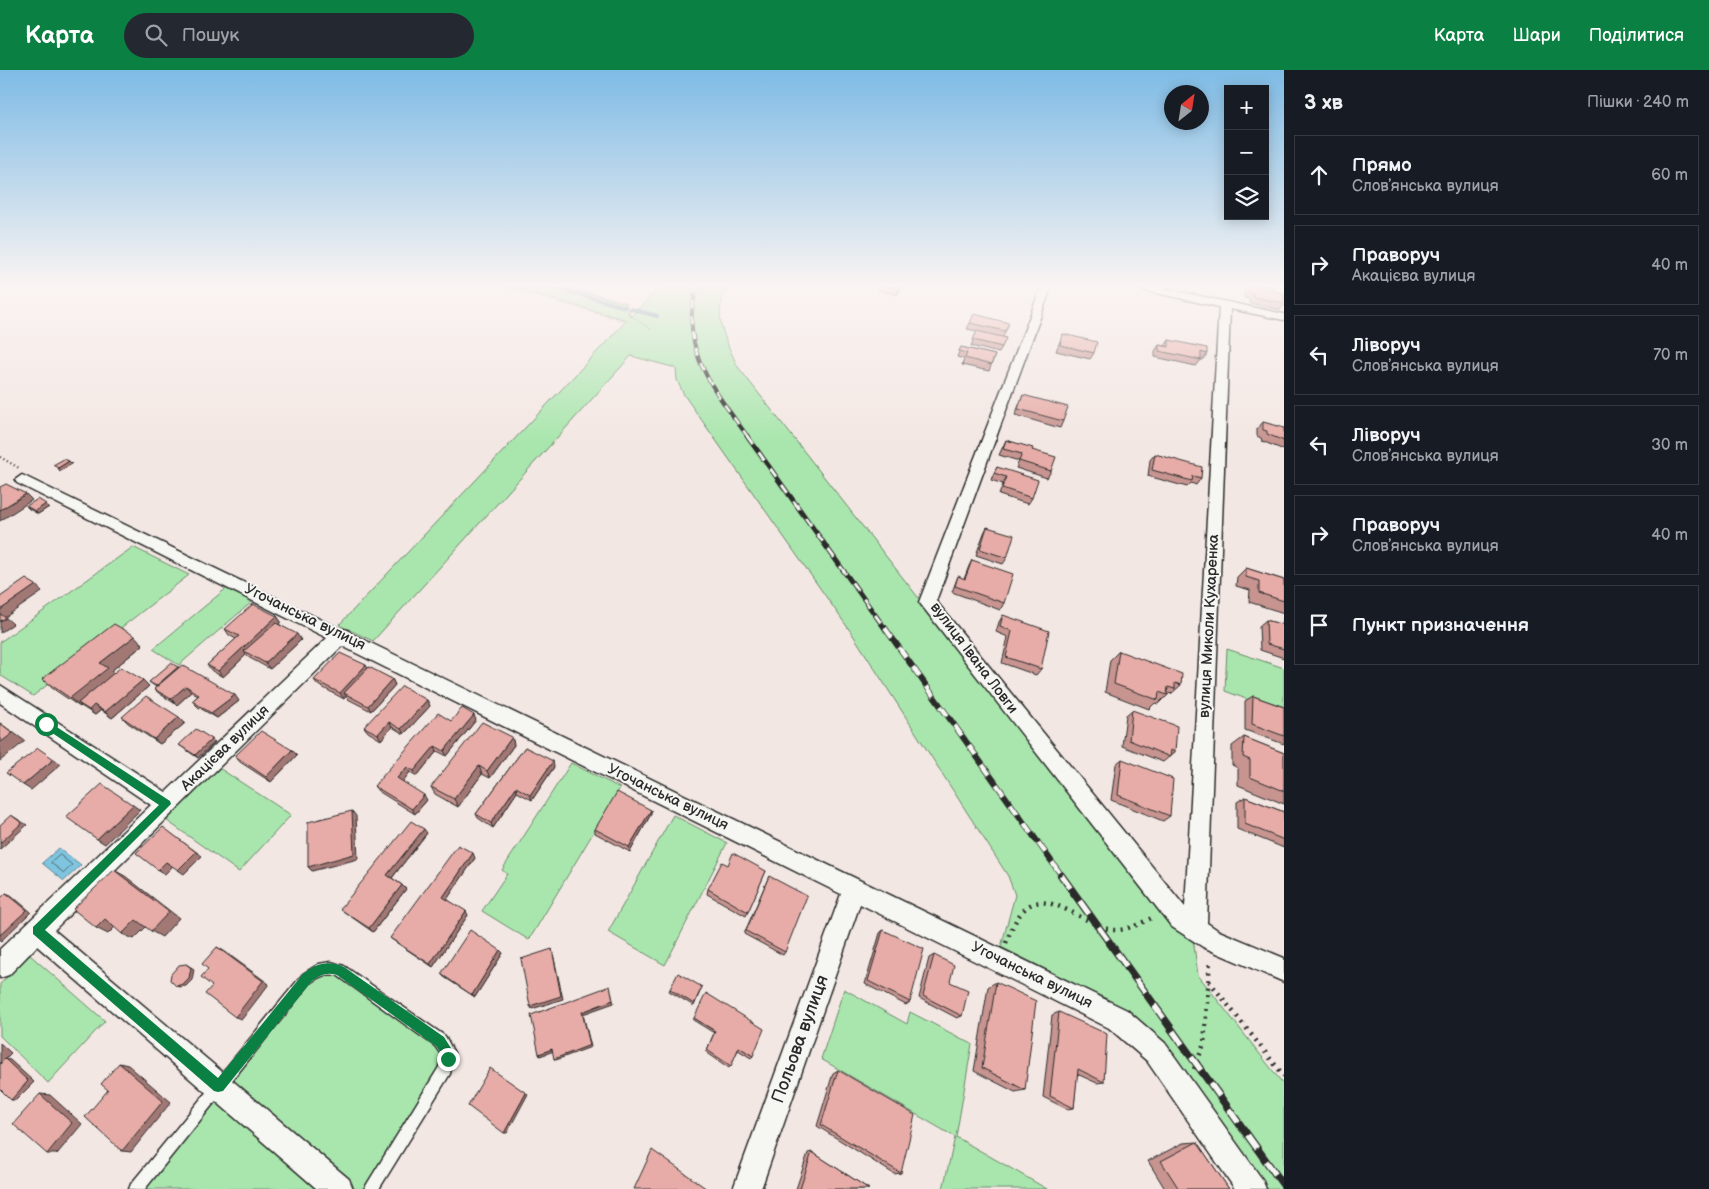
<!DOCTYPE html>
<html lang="uk">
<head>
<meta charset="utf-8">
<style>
  body { margin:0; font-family:"Balsamiq Sans",sans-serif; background:#242831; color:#f1f3f6 }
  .controls { position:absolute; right:15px; top:15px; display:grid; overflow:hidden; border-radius:0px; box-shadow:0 2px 12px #0003 }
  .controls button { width:45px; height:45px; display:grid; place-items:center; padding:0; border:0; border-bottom:1px solid #363941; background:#171b24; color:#f1f3f6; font:25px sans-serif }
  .compass { position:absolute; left:1164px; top:15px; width:45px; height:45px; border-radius:50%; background:#171b24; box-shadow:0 2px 12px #0003; rotate:30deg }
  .stop { position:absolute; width:15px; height:15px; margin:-11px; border:4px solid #0b8043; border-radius:50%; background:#fff }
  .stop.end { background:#0b8043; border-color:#fff; box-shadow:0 1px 5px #0008 }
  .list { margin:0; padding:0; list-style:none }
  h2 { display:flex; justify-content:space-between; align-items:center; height:65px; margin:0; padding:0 20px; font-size:21px }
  h2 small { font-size:16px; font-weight:400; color:#9ea1a6 }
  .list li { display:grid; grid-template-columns:32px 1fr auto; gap:15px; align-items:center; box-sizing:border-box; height:80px; margin:0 10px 10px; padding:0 10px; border:1px solid #363941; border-radius:0px }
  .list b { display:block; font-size:19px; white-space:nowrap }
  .list p { margin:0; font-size:16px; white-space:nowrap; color:#9ea1a6 }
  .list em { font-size:16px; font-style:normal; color:#9ea1a6 }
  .icon { flex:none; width:28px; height:28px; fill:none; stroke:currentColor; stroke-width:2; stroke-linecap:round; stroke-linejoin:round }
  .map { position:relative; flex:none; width:1284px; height:1119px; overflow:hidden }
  header { display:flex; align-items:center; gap:30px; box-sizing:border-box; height:70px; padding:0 25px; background:#0b8043; color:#fff }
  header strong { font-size:24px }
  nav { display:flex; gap:28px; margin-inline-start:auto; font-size:18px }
  .search { width:350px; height:45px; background:#242831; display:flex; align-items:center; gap:12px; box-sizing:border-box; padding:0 18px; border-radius:28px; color:#9ea1a6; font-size:19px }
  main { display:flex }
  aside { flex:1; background:#171b24 }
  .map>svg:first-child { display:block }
</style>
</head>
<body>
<header>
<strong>Карта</strong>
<div class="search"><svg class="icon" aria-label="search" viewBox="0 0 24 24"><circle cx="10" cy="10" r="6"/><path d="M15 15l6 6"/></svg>Пошук</div>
<nav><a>Карта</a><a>Шари</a><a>Поділитися</a></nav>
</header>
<main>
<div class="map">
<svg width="1284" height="1119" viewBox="0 0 1284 1119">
  <rect width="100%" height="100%" fill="#f3e7e3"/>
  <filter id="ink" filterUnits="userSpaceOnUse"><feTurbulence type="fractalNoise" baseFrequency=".02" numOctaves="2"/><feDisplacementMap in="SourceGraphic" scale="10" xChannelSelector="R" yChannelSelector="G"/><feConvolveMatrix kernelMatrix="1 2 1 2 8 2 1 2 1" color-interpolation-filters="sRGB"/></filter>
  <g filter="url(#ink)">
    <g fill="#a9e6ad" stroke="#6a886c">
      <path d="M 502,215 L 559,215 L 625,233 L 630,247 L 663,215 L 732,215 C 708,238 726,272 738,297 L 1161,838 L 1193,868 L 1198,905 L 1284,1015 L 1284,1119 L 1262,1119 L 1119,936 L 1001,877 L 1015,825 L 1008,806 L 853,565 L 684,325 L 677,310 L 676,298 L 631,286 L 373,571 L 339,555 L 627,250 Z"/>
      <path d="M 133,477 L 189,505 L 33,626 L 0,605 L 0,572 Z"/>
      <path d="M 228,517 L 254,530 L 179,595 L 153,579 Z"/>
      <path d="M 1227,579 L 1284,598 L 1284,643 L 1225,621 Z"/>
      <path d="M 571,693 L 620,718 L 529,870 L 482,841 L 507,804 L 502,800 Z"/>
      <path d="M 219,698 L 291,745 L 239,802 L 166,750 Z"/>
      <path d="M 673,745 L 727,773 L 665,895 L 608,862 Z"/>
      <path d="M 30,885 L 105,951 L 48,1013 L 0,966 L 0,914 Z"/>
      <path d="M 330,897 L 448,983 L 371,1119 L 136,1119 L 307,908 Z"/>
      <path d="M 844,919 L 907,954 L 910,942 L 972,974 L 956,1067 L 1047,1119 L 943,1119 L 955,1067 L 821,989 Z"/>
    </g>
    <path fill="#7fc5e0" stroke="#5d8798" d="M 59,778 L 81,795 L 64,811 L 42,793 Z"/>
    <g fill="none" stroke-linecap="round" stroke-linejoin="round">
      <path stroke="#4d6973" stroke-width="1" d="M 60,785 L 72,795 L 64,803 L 51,793 Z"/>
      <g stroke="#5d8798" stroke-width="4">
        <path d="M 546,215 L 625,237"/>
        <path d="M 631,239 L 657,246"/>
      </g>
      <defs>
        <path id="lane" d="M 331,892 L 344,896 L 445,966 L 454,983 L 450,1004 L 379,1119 L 364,1119 L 439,997 L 441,984 L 435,976 L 337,905 C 326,903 320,906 311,912 L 145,1119 L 129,1119 L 131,1114 L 303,904 L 319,894 Z"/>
        <g id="street">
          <path d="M 1042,215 L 1052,215 L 936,531 L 1185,837 L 1219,237 L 1134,218 L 1129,215 L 1148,215 L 1284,244 L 1284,250 L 1230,239 L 1207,853 L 1219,861 L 1284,888 L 1284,912 L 1203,877 L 1172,857 L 919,532 Z"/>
          <path d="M 22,405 L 340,559 L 348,560 L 350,563 L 1127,940 L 1165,973 L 1262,1109 L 1266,1119 L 1235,1119 L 1147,991 L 1109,958 L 860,834 L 761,1119 L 733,1119 L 841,824 L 342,576 L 54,860 L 349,1109 L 353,1119 L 317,1119 L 37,876 L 9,905 L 0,908 L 0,879 L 151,735 L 0,633 L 0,615 L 166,722 L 327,568 L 17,413 L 15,410 Z"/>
        </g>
      </defs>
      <use href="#lane" stroke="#2b2b2b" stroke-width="3"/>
      <use href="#street" stroke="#2b2b2b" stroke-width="3"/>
      <g stroke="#2b2b2b" stroke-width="2" stroke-dasharray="0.5 2.5" stroke-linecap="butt">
        <path d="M 498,215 L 625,251"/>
        <path d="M 564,215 L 627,233 L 630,245 L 652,260"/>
      </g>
      <path stroke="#2b2b2b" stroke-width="2.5" stroke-dasharray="1 3" stroke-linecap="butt" d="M 0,387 L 19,398"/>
      <g stroke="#2b2b2b" stroke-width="4.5" stroke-dasharray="2 5.5" stroke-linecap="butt">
        <path d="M 1006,873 C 1025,822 1040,825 1085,849 C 1093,853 1103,859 1113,860 C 1128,861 1142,852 1154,847"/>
        <path d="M 1209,911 L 1284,1006"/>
        <path d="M 1194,999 L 1204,974 L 1210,890"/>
      </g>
      <use href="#lane" fill="#f6f6f2" fill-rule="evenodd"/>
      <use href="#street" fill="#f6f6f2" fill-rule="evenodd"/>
      <defs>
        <path id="rail-far3" d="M 698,215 C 676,276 714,320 748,367"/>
        <path id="rail-far2" d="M 747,366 L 886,560"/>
        <path id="rail-far1" d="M 885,558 L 1062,806"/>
        <path id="rail" d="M 1061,805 L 1284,1116"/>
      </defs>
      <use href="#rail-far3" stroke="#2b2b2b" stroke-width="4"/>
      <use href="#rail-far2" stroke="#2b2b2b" stroke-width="5"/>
      <use href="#rail-far1" stroke="#2b2b2b" stroke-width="6"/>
      <use href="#rail" stroke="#2b2b2b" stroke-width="8"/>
      <use href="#rail-far3" stroke="#f6f6f2" stroke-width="2.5" stroke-dasharray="8" stroke-linecap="butt"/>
      <use href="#rail-far2" stroke="#f6f6f2" stroke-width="3" stroke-dasharray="10" stroke-linecap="butt"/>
      <use href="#rail-far1" stroke="#f6f6f2" stroke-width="4.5" stroke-dasharray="12" stroke-linecap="butt"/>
      <use href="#rail" stroke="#f6f6f2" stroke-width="5.5" stroke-dasharray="16" stroke-linecap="butt"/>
    </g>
    <g fill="#c79490" stroke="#2b2b2b">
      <path d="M 879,215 L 903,215 L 897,225 L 878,220 Z"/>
      <path d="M 1246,215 L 1275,215 L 1272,221 L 1284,223 L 1284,236 L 1283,236 L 1280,240 L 1249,233 L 1249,229 L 1244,228 L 1244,222 L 1248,216 Z"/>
      <path d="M 970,253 L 1009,253 L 1003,267 L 1006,268 L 999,283 L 971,276 L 977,261 L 967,259 Z"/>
      <path d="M 1063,264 L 1094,283 L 1090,289 L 1056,281 L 1060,271 Z"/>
      <path d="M 1169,270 L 1207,284 L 1203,290 L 1201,290 L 1196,296 L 1155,287 L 1155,281 L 1159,275 L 1165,276 Z"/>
      <path d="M 961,277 L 995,285 L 989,301 L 962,295 L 964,289 L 957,287 Z"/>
      <path d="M 1023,325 L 1063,351 L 1060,358 L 1015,345 Z"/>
      <path d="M 1263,352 L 1284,358 L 1284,380 L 1262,371 L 1261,368 L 1257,366 L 1257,359 Z"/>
      <path d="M 1006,370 L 1032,380 L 1051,401 L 1047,408 L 1016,398 L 1019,391 L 999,385 Z"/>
      <path d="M 1155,384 L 1201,408 L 1196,415 L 1191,413 L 1187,417 L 1148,406 L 1150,390 Z"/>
      <path d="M 997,397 L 1032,428 L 1028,434 L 999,425 L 1003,414 L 991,410 Z"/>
      <path d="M 26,436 L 49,437 L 38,444 L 29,439 Z"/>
      <path d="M 987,457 L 1007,488 L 1003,494 L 976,485 L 984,463 Z"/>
      <path d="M 972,490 L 1004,533 L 1000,540 L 952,522 L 958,506 L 964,509 L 969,496 Z"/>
      <path d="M 1246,498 L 1284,510 L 1284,543 L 1249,532 L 1250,520 L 1236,516 L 1237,507 Z"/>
      <path d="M 1003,545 L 1041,599 L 1036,605 L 1002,593 L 1008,567 L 996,562 L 999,552 Z"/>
      <path d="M 277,546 L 281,552 L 279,554 L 301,570 L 270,599 L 248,587 L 246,585 L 223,607 L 212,601 L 207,595 L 236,569 L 229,565 L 225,559 Z"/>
      <path d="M 1284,547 L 1284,588 L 1260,580 L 1259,556 L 1266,550 L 1283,555 L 1283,548 Z"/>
      <path d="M 143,575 L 111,601 L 114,603 L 143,610 L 149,616 L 112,648 L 101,640 L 95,645 L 81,636 L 80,637 L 52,618 L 42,609 Z"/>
      <path d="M 1119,581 L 1181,615 L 1171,624 L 1170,623 L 1165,628 L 1164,628 L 1158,634 L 1155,633 L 1149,639 L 1105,622 L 1110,590 Z"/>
      <path d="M 366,595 L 367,598 L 392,609 L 395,615 L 371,641 L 348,629 L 346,626 L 344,629 L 318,615 L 314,610 Z"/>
      <path d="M 178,597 L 179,597 L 239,631 L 217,648 L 198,637 L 192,631 L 198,626 L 191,622 L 177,635 L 160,624 L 154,619 L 156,617 L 149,612 Z"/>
      <path d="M 1253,626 L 1284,637 L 1284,674 L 1245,660 L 1245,631 Z"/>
      <path d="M 427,630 L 430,636 L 404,664 L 392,657 L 381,670 L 368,662 L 364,657 Z"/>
      <path d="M 1132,640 L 1175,682 L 1163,692 L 1122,676 L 1126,645 Z"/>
      <path d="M 122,647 L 185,653 L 160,674 L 128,653 Z"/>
      <path d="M 476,650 L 447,686 L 437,681 L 417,706 L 410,702 L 402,711 L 427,730 L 415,744 L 378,721 L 374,716 L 451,651 Z"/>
      <path d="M 512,667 L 514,675 L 490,708 L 482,704 L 458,737 L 435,724 L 431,717 Z"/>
      <path d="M 1244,667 L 1284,683 L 1284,734 L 1238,715 L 1238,698 L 1232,695 L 1232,676 Z"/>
      <path d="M 215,672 L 198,688 L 182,677 L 179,675 Z"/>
      <path d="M 525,677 L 554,697 L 532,730 L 517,722 L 493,758 L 478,748 L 476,744 Z"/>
      <path d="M 292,680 L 297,685 L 271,712 L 240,692 L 235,686 Z"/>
      <path d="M 1122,689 L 1170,746 L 1163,751 L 1111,730 L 1116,694 Z"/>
      <path d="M 1245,727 L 1284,742 L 1284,778 L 1237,759 L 1237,732 Z"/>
      <path d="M 651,740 L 651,744 L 630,782 L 595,763 L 595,759 Z"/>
      <path d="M 427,763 L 392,808 L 402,815 L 406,819 L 373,862 L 340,839 Z"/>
      <path d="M 475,788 L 447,829 L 468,845 L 433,897 L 394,871 L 390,868 Z"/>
      <path d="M 728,795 L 766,801 L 746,846 L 707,824 L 708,819 Z"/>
      <path d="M 769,806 L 785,882 L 783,885 L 744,864 Z"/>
      <path d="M 883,860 L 910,932 L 906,935 L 865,914 L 880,863 Z"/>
      <path d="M 503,883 L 475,927 L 444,907 L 441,904 Z"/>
      <path d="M 934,885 L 950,912 L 962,946 L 957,948 L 919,928 L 929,888 Z"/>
      <path d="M 996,912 L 1025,1020 L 1015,1022 L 974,1001 L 988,917 Z"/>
      <path d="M 702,917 L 694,936 L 669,921 L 670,919 Z"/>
      <path d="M 1059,942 L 1104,1012 L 1097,1013 L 1077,1004 L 1074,1038 L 1067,1039 L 1043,1027 L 1052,945 Z"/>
      <path d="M 694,948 L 753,986 L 751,988 L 738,980 L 729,998 L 706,982 L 714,963 L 693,950 Z"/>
      <path d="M 838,1000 L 901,1103 L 894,1104 L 817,1056 L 833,1003 Z"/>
      <path d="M 1197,1072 L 1229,1119 L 1165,1119 L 1148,1091 L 1183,1073 Z"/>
      <path d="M 812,1082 L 869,1119 L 796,1119 L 808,1083 Z"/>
    </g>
    <g fill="#a27875" stroke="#2b2b2b">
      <path d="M 901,215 L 903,215 L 902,216 L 897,225 L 899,218 Z"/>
      <path d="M 69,391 L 72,394 L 60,401 L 58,398 Z"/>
      <path d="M 26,424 L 32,430 L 0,451 L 0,440 Z"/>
      <path d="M 46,434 L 49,437 L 38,444 L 35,441 Z"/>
      <path d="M 36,515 L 42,522 L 4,548 L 0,545 L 0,540 Z"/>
      <path d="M 277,546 L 281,552 L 248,583 L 244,581 L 246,585 L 223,607 L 218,601 Z"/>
      <path d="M 6,548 L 13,554 L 0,563 L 0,551 Z"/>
      <path d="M 297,564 L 301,570 L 270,599 L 265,593 Z"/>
      <path d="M 135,566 L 143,575 L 111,601 L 117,607 L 78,633 L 81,636 L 80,637 L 70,628 L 100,593 Z"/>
      <path d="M 366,595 L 369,601 L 344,623 L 346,626 L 344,629 L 340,623 Z"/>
      <path d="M 178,597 L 181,600 L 159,619 L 156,616 Z"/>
      <path d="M 392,609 L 395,615 L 371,641 L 368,636 Z"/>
      <path d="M 143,610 L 149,616 L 112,648 L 105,642 Z"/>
      <path d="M 186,616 L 191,622 L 177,635 L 171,629 Z"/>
      <path d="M 235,625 L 239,631 L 217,648 L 211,643 Z"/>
      <path d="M 427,630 L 430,636 L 404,664 L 401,659 Z"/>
      <path d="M 94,635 L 101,640 L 95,645 L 89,640 Z"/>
      <path d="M 474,645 L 476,650 L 447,686 L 444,681 Z"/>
      <path d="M 179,647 L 185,653 L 160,674 L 154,669 Z"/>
      <path d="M 389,652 L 392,657 L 381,670 L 378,664 Z"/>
      <path d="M 0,653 L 25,671 L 0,691 Z"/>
      <path d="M 512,667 L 514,675 L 490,708 L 487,701 Z"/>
      <path d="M 212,669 L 215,672 L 198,688 L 195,685 Z"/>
      <path d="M 435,676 L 437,681 L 417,706 L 414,701 Z"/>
      <path d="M 292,680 L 297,685 L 271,712 L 266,707 Z"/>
      <path d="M 54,689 L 61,694 L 31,720 L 23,715 Z"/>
      <path d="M 553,691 L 554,697 L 532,730 L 530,725 Z"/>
      <path d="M 479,696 L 482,704 L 458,737 L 454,729 Z"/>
      <path d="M 407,697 L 410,702 L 401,714 L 397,708 Z"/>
      <path d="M 516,717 L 517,722 L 493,758 L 491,753 Z"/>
      <path d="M 424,725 L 427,730 L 415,744 L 412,739 Z"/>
      <path d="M 133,735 L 140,740 L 105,774 L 97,769 Z"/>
      <path d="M 651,740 L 651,744 L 630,782 L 629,777 Z"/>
      <path d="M 352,741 L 356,746 L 358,789 L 312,801 L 308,797 Z"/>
      <path d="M 11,745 L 27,755 L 0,779 L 0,773 Z"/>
      <path d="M 424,759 L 427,763 L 391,809 L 387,805 Z"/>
      <path d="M 169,762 L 202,786 L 184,804 L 178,800 Z"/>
      <path d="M 473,783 L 475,788 L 446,831 L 443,827 Z"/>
      <path d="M 166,792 L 173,796 L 165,804 L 158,800 Z"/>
      <path d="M 114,800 L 125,806 L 179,848 L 162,867 L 151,861 Z"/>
      <path d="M 402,815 L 406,819 L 373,862 L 369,858 Z"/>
      <path d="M 6,823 L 11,825 L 31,842 L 0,872 L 0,865 Z"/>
      <path d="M 466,841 L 468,845 L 433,897 L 430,894 Z"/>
      <path d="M 105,849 L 117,855 L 108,864 L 96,858 Z"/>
      <path d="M 136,850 L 147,856 L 134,869 L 122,864 Z"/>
      <path d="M 217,877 L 224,881 L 269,914 L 242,949 L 235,947 Z"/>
      <path d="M 552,879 L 563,929 L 532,939 L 530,936 Z"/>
      <path d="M 500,880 L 503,883 L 475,927 L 472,925 Z"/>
      <path d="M 186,894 L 194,899 L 192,910 L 186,916 L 179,917 L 176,916 Z"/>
      <path d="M 613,930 L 614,933 L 583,944 L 591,977 L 556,990 L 554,989 L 582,942 Z"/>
      <path d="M 0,973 L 11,983 L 5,989 L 10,990 L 34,1012 L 16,1030 L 11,1030 L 0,995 Z"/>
      <path d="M 552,979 L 554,981 L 540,986 L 539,984 Z"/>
      <path d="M 119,993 L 128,995 L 171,1032 L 131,1082 L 122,1081 Z"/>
      <path d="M 526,1023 L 528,1024 L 507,1063 L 504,1063 Z"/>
      <path d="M 40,1024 L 50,1025 L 82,1054 L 57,1084 L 47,1084 Z"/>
    </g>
    <g fill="#e7aca7" stroke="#2b2b2b">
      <path d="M 883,215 L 901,215 L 899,218 Z"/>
      <path d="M 1248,216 L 1284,223 L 1284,233 L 1253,227 L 1253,223 L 1248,222 Z"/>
      <path d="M 974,244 L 1009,253 L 1005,261 L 970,253 Z"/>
      <path d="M 977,261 L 1006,268 L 1002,277 L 973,270 Z"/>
      <path d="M 1063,264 L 1097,272 L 1094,283 L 1060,275 Z"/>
      <path d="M 1169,270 L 1207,278 L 1207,284 L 1201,282 L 1201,290 L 1159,281 L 1159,275 L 1169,277 Z"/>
      <path d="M 961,277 L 995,285 L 991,295 L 965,288 L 967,283 L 959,281 Z"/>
      <path d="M 1023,325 L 1068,337 L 1063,351 L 1018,339 Z"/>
      <path d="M 1263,352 L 1284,358 L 1284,371 L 1267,364 L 1267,361 L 1263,360 Z"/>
      <path d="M 1006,370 L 1033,378 L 1032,380 L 1056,387 L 1051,401 L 1019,391 L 1022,384 L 1003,379 Z"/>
      <path d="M 1155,384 L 1202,397 L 1201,408 L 1193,406 L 1192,411 L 1152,400 Z"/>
      <path d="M 64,389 L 69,391 L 58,398 L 53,395 Z"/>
      <path d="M 997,397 L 1038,410 L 1032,428 L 1002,418 L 1006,407 L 994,403 Z"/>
      <path d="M 6,414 L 26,424 L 0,440 L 0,417 Z"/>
      <path d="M 38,429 L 46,434 L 35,441 L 26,436 Z"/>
      <path d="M 987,457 L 1014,465 L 1007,488 L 980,479 Z"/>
      <path d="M 972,490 L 1013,504 L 1004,533 L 955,516 L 958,506 L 965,509 Z"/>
      <path d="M 1246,498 L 1284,510 L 1284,531 L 1259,523 L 1259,511 L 1246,507 Z"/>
      <path d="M 26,509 L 36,515 L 0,540 L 0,527 Z"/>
      <path d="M 253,534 L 277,546 L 218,601 L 207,595 L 239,566 L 225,559 Z"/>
      <path d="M 0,544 L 6,548 L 0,551 Z"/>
      <path d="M 1003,545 L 1049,561 L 1041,599 L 1006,587 L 1012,561 L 1000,556 Z"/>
      <path d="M 1266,550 L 1284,555 L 1284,579 L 1267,574 Z"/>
      <path d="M 276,553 L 297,564 L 265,593 L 244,581 Z"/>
      <path d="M 114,554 L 135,566 L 100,593 L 108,598 L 70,628 L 42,609 Z"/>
      <path d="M 1119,581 L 1182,604 L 1181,615 L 1175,613 L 1175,619 L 1168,617 L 1167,625 L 1159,622 L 1158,630 L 1114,614 Z"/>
      <path d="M 340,583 L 366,595 L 340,623 L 314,610 Z"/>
      <path d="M 171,593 L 178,597 L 156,616 L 149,612 Z"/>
      <path d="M 182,595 L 235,625 L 211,643 L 192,631 L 199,625 L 186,616 L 171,629 L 154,619 Z"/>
      <path d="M 121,597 L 143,610 L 105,642 L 94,635 L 89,640 L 78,633 Z"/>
      <path d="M 369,597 L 392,609 L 368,636 L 344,623 Z"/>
      <path d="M 402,616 L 427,630 L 401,659 L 389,652 L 378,664 L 364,657 Z"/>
      <path d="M 146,626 L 179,647 L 154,669 L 122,647 Z"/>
      <path d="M 1253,626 L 1284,637 L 1284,666 L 1252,654 Z"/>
      <path d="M 462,638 L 474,645 L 444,681 L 435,676 L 414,701 L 407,697 L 397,708 L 424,725 L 412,739 L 374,716 L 438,643 L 451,651 Z"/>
      <path d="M 1132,640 L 1177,656 L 1175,682 L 1171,680 L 1170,687 L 1129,670 Z"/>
      <path d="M 482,652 L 512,667 L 487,701 L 479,696 L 454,729 L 431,717 Z"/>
      <path d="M 0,653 L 13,663 L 0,673 Z"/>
      <path d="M 196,659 L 212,669 L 195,685 L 179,675 Z"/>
      <path d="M 261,661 L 292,680 L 266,707 L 235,686 Z"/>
      <path d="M 1244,667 L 1284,683 L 1284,721 L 1250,707 L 1250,690 L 1243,687 Z"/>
      <path d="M 525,677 L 553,691 L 530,725 L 516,717 L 491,753 L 476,744 Z"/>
      <path d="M 38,678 L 54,689 L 23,715 L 6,703 Z"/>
      <path d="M 1122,689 L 1173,709 L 1170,746 L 1118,725 Z"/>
      <path d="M 102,714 L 133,735 L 97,769 L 66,747 Z"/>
      <path d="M 617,722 L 651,740 L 629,777 L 595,759 Z"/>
      <path d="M 1245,727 L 1284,742 L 1284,770 L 1245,754 Z"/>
      <path d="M 352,741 L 354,784 L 308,797 L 308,752 Z"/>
      <path d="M 11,745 L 22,753 L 0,773 L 0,755 Z"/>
      <path d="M 411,751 L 424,759 L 387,805 L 402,815 L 369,858 L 340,839 Z"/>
      <path d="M 163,757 L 196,782 L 178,800 L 166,792 L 158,800 L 136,783 Z"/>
      <path d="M 458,775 L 473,783 L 443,827 L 466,841 L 430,894 L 390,868 Z"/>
      <path d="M 733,783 L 766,801 L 748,842 L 708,819 L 722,792 L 728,795 Z"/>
      <path d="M 114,800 L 169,842 L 151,861 L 136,850 L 122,864 L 105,849 L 96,858 L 73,839 Z"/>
      <path d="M 769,806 L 807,826 L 785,882 L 746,861 Z"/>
      <path d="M 6,823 L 27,840 L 0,865 L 0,829 Z"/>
      <path d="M 470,860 L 500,880 L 472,925 L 441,904 Z"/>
      <path d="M 883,860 L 924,879 L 910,932 L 868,911 Z"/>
      <path d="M 217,877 L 263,911 L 235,947 L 205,924 L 212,916 L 201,907 L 208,899 L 202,894 Z"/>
      <path d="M 552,879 L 561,926 L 530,936 L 521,889 Z"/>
      <path d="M 934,885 L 954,895 L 950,912 L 968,920 L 962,946 L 923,926 Z"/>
      <path d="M 186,894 L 191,898 L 189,908 L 183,914 L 176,916 L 170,910 L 171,904 L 179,895 Z"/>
      <path d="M 678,903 L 702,917 L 694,934 L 670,919 Z"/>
      <path d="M 996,912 L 1036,931 L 1025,1020 L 982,998 Z"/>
      <path d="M 610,916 L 613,930 L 582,942 L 590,975 L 554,989 L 552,979 L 539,984 L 531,945 Z"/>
      <path d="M 706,923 L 764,959 L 753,986 L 739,977 L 731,996 L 707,980 L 715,961 L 694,948 Z"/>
      <path d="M 1059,942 L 1107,964 L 1104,1012 L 1078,999 L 1074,1038 L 1050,1026 Z"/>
      <path d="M 5,989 L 28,1011 L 11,1030 L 0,1019 L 0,994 Z"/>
      <path d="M 119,993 L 163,1031 L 122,1081 L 85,1047 L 108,1020 L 101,1014 Z"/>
      <path d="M 490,998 L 526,1023 L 504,1063 L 468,1036 Z"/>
      <path d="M 838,1000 L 915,1045 L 901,1103 L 821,1055 Z"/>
      <path d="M 40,1024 L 72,1053 L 47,1084 L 13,1054 Z"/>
      <path d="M 1197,1072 L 1229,1119 L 1179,1119 L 1161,1091 Z"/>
      <path d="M 652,1080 L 707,1119 L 634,1119 Z"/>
      <path d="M 812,1082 L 869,1119 L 800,1119 Z"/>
    </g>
  </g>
  <linearGradient id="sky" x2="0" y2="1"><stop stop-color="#7ebbe5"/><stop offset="0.58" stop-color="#faf4f2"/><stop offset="1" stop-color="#faf4f2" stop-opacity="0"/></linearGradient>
  <rect width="1284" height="372" fill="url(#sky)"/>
  <path fill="#0b8043" d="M 46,650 L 170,731 L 171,734 L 45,860 L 218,1008 L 303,904 C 316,893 329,890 344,897 L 444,967 L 454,983 L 453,994 L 448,995 L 444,994 L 442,984 L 436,976 L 337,905 C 327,902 319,905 311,912 L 223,1021 L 218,1022 L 214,1021 L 33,864 L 33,857 L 159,735 L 42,656 L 41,654 Z"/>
  <g text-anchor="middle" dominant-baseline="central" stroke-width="4" stroke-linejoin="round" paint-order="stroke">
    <g font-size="15" fill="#2b2b2b" stroke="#f6f6f2">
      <text transform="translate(305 547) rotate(26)">Угочанська вулиця</text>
      <text transform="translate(1209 556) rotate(-87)">вулиця Миколи Кухаренка</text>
      <text transform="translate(974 588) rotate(53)">вулиця Івана Ловги</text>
      <text transform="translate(225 678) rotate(-44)">Акацієва вулиця</text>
      <text transform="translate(668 727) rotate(26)">Угочанська вулиця</text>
      <text transform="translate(1032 905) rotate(26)">Угочанська вулиця</text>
    </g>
    <g font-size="18" fill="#2b2b2b" stroke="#f6f6f2">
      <text transform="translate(800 969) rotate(-70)">Польова вулиця</text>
    </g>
  </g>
</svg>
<div class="controls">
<button>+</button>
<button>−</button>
<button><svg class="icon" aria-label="layers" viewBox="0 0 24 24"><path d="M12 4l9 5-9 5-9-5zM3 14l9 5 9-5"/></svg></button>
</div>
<svg class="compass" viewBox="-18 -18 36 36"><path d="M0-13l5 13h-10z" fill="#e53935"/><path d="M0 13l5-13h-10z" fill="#9ea1a6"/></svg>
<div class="stop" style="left:46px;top:654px"></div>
<div class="stop end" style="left:448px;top:989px"></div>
</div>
<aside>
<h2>3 хв<small>Пішки · 240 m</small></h2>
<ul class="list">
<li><svg class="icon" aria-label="ahead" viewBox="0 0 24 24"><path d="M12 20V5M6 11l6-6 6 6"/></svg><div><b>Прямо</b><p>Словʼянська вулиця</p></div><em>60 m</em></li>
<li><svg class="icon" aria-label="right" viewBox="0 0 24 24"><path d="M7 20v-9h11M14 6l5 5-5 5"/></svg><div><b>Праворуч</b><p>Акацієва вулиця</p></div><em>40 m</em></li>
<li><svg class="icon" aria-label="left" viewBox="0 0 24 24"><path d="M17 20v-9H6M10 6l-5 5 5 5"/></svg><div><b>Ліворуч</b><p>Словʼянська вулиця</p></div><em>70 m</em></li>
<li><svg class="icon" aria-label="left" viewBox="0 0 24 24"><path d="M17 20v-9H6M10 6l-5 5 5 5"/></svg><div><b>Ліворуч</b><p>Словʼянська вулиця</p></div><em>30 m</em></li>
<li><svg class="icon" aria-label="right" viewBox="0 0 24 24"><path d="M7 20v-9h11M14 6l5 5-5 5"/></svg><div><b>Праворуч</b><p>Словʼянська вулиця</p></div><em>40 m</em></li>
<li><svg class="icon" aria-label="arrive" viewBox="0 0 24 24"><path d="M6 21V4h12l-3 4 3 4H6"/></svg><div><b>Пункт призначення</b></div></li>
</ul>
</aside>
</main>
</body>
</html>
